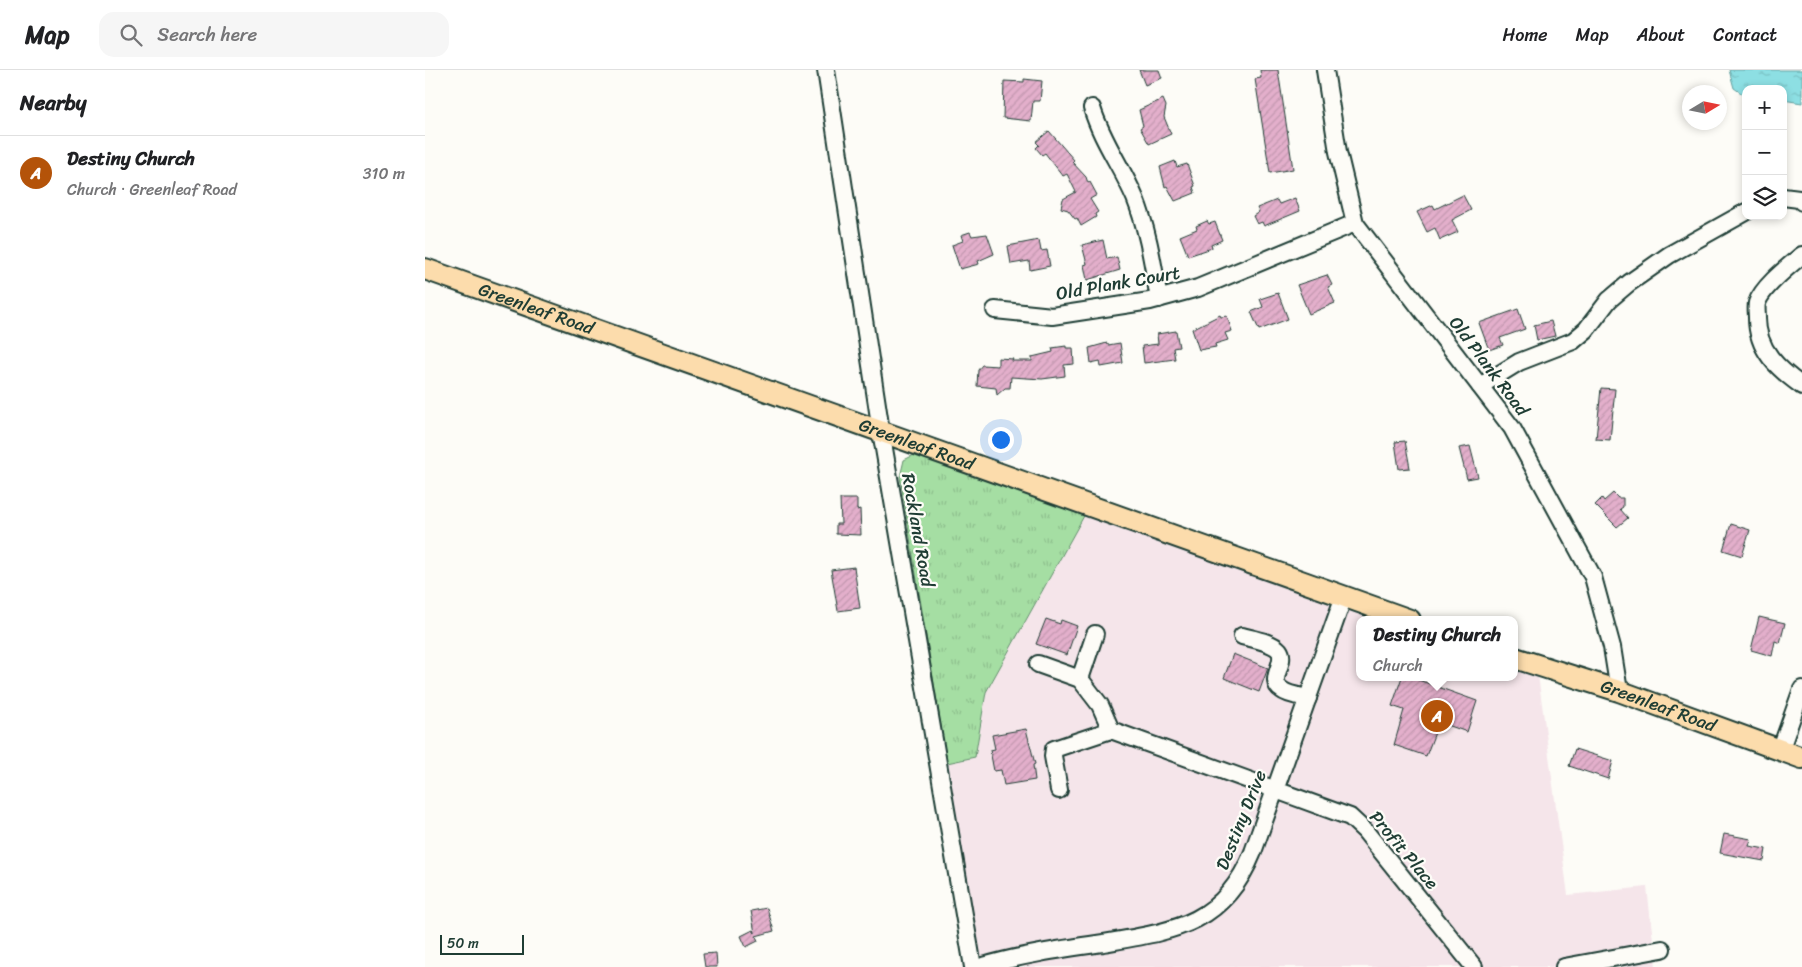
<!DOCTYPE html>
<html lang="en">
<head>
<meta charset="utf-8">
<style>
  body { margin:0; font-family:Sriracha,sans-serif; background:#f6f6f6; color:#202124 }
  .controls { position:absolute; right:15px; top:15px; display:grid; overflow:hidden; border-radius:10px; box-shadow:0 2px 8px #0003 }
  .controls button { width:45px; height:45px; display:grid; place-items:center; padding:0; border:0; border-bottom:1px solid #e0e0e0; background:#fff; color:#202124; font:25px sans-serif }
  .compass { position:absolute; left:1257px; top:15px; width:45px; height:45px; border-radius:50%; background:#fff; box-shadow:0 2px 8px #0003; rotate:80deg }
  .scale { position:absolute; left:15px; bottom:12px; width:84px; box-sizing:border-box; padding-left:5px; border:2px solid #1f3d34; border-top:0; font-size:14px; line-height:18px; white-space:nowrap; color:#1f3d34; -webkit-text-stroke:4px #fdfcf7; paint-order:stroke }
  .you { position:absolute; left:575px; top:369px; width:18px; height:18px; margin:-12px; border:4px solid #fff; border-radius:50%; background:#1a73e8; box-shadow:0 0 0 8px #1a73e833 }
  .badge { display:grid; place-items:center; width:32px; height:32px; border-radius:50%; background:#b45309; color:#fff; font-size:16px; font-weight:700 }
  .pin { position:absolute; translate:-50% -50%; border:2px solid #fff; box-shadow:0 1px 5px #0006 }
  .popup { position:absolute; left:931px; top:546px; width:162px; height:65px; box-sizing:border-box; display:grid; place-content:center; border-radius:10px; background:#fff; filter:drop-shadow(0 1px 4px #0005); font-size:16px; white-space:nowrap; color:#757577 }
  .popup b { font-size:19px; color:#202124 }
  .popup::after { content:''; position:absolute; left:50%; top:100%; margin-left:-10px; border:10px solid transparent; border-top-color:#fff }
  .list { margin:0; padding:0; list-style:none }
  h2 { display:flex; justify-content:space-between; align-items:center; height:65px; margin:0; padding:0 20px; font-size:21px }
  h2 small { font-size:16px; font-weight:400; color:#757577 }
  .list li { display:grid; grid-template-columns:32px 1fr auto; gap:15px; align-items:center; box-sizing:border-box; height:75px; padding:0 20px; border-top:1px solid #e0e0e0 }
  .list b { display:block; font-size:19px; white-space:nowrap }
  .list p { margin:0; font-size:16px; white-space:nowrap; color:#757577 }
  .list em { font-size:16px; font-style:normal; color:#757577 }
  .icon { flex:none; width:28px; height:28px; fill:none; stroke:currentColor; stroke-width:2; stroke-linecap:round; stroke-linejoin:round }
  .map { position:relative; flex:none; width:1377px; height:897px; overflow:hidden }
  header { display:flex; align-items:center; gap:30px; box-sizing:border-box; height:70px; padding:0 25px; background:#fff; border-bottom:1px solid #e0e0e0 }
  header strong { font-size:24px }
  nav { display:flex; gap:28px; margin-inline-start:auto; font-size:18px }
  .search { width:350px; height:45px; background:#f6f6f6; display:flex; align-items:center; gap:12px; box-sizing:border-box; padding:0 18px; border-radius:15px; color:#757577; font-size:19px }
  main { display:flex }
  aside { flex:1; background:#fff }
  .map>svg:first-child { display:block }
</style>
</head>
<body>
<header>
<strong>Map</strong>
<div class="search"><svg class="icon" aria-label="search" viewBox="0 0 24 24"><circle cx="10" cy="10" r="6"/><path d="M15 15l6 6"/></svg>Search here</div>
<nav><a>Home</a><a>Map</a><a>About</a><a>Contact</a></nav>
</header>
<main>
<aside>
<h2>Nearby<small></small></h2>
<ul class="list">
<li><span class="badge">A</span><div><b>Destiny Church</b><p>Church · Greenleaf Road</p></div><em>310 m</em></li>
</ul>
</aside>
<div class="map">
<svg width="1377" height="897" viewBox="0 0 1377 897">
  <defs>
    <pattern id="grass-tufts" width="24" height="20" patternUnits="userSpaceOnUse" patternTransform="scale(1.25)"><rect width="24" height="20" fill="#a5dea3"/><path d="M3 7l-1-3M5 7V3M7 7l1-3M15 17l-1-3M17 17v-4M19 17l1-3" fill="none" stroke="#8ebf8d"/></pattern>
    <pattern id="water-ripples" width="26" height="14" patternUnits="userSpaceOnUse" patternTransform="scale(1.25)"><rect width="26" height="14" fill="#8ddfe3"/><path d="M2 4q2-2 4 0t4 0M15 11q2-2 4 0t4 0" fill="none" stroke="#79c0c3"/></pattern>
    <pattern id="building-hatch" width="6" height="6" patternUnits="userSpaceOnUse" patternTransform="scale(1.25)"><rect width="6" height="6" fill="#e3afcb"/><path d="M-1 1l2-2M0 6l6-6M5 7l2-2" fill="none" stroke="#c297af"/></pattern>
  </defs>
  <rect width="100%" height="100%" fill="#fdfcf7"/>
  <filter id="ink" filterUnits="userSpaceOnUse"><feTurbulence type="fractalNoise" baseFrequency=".02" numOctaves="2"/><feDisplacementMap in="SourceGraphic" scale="10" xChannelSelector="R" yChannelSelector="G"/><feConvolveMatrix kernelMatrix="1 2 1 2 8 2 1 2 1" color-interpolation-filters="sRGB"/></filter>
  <g filter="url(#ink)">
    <path fill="#f5e5ea" d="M 660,444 L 963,550 L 934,550 L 934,607 L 1090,607 L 1090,596 L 1113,605 L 1143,825 L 1222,817 L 1231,897 L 555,897 L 522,693 L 550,687 L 561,622 Z"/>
    <path fill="url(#grass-tufts)" stroke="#628e6c" d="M 505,385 L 660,444 L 561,622 L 550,687 L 522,693 L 475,407 L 479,390 L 489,385 Z"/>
    <path fill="url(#water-ripples)" stroke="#619e9d" d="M 1304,0 L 1377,0 L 1377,33 L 1358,30 L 1358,19 L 1321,19 L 1319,25 L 1309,18 Z"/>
    <g fill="url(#building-hatch)" stroke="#1f3d34">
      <path d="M 714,0 L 734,0 L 737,8 L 720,15 Z"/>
      <path d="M 835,0 L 853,0 L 868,99 L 845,103 L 830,9 L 836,8 Z"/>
      <path d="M 599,9 L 617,11 L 615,31 L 608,31 L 606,51 L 578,48 L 579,11 L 599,12 Z"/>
      <path d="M 738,29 L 741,36 L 739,47 L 746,64 L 724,74 L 715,58 L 718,56 L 714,40 Z"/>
      <path d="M 624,61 L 649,90 L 647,92 L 661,107 L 663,113 L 665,112 L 672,125 L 665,129 L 673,142 L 670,144 L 671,147 L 656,156 L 652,148 L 650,149 L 643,140 L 636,138 L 638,129 L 651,122 L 642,104 L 638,106 L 620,83 L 617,85 L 611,78 L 614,75 L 611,72 Z"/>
      <path d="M 750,91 L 752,97 L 762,94 L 770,116 L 768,117 L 770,123 L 750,131 L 742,116 L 740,117 L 735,97 Z"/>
      <path d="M 1038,125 L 1046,140 L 1027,150 L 1033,162 L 1015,170 L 1010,158 L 1002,162 L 992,142 L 1008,135 L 1010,139 Z"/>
      <path d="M 870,128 L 875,141 L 839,156 L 837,152 L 832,154 L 828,146 L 834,142 L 832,138 L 852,130 L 854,134 Z"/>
      <path d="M 782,151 L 784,154 L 790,152 L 797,170 L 786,175 L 787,178 L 763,186 L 755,166 L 772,159 L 771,156 Z"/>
      <path d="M 545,162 L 547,166 L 562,164 L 569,184 L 553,191 L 554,194 L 535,199 L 527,175 L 538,171 L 536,165 Z"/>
      <path d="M 614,170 L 616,181 L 622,180 L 625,196 L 605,200 L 604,191 L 586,194 L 583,176 Z"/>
      <path d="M 678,170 L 682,189 L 692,187 L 695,200 L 662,210 L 659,195 L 662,194 L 657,175 Z"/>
      <path d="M 902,205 L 907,215 L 903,217 L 910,233 L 884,244 L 872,215 Z"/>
      <path d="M 853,223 L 863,249 L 834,260 L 826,242 L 838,237 L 835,229 Z"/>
      <path d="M 1093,239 L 1100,259 L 1075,268 L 1078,275 L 1064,280 L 1054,253 Z"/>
      <path d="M 795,245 L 796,247 L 802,246 L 807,261 L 800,263 L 803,270 L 790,274 L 791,277 L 774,280 L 767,259 Z"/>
      <path d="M 1126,251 L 1130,266 L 1112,270 L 1109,255 Z"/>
      <path d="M 751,261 L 754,277 L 748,278 L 750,289 L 719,293 L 717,276 L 733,274 L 732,264 Z"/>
      <path d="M 682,273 L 683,275 L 695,273 L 698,293 L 676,297 L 675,291 L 666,293 L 664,278 Z"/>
      <path d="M 641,276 L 641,278 L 648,278 L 649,294 L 639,295 L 640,306 L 617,309 L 586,307 L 585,318 L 580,318 L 572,325 L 571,318 L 552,316 L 553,300 L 557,295 L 573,296 L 573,288 L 588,289 L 587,291 L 607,291 L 607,287 L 628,282 L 627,278 Z"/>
      <path d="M 1176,318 L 1190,319 L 1185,370 L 1171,369 Z"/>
      <path d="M 980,371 L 985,398 L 974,399 L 970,372 Z"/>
      <path d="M 1045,376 L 1053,407 L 1042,409 L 1034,378 Z"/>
      <path d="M 1188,423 L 1193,428 L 1198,428 L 1198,437 L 1195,439 L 1203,448 L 1192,457 L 1170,435 L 1177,428 L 1179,431 Z"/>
      <path d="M 415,429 L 432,429 L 432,440 L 435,439 L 436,465 L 411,464 L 411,454 L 416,454 Z"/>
      <path d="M 1306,454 L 1325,460 L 1317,486 L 1298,480 Z"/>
      <path d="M 429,497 L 435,538 L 413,541 L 406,500 Z"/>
      <path d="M 1334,547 L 1360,553 L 1355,573 L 1350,571 L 1347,586 L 1326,580 Z"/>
      <path d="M 621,549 L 635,554 L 636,550 L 652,556 L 642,585 L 611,574 Z"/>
      <path d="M 808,584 L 843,598 L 834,622 L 799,608 Z"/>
      <path d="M 977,607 L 985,607 L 1052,631 L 1042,662 L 1014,652 L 1001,686 L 969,675 L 979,640 L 967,636 Z"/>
      <path d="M 601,659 L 610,694 L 608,695 L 610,710 L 579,715 L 576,700 L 569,701 L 565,680 L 570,679 L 567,665 Z"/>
      <path d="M 1150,679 L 1188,691 L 1183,709 L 1144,696 Z"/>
      <path d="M 1299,764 L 1326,769 L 1324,776 L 1341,779 L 1339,791 L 1295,783 Z"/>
      <path d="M 342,838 L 349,861 L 331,866 L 333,871 L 321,877 L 316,866 L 328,860 L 330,863 L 326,841 Z"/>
      <path d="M 291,883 L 292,897 L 280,897 L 278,884 Z"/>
    </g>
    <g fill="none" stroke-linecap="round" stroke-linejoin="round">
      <defs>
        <g id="minor">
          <path d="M 401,0 L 456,361 L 548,897"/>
          <path d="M 900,0 L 913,82 L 930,153 L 1087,358 L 1168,507 L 1187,577 L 1194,621"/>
          <path d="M 667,38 C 677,71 697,97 710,128 C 723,160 728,195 734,229"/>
          <path d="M 1358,127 L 1374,129 L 1377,132"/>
          <path d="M 1377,185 C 1364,196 1337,217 1332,233 C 1331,237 1332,244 1332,248 C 1332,280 1353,299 1377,316"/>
          <path d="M 570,240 L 627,246 L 725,231 L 773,218 L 930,153"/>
          <path d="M 1055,316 L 1094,292 L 1148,271 L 1161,260 L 1184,230 L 1204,213 L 1244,185 L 1321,142"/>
          <path d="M 817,566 C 828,569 847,572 854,580 C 863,592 841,610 857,620 C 863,625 875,626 883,628"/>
          <path d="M 613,594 L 655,609 L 675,635 L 686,660"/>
          <path d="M 655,609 L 670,564"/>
          <path d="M 686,660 L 925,747 L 940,761 L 1049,897"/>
          <path d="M 1355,681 L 1377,619"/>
          <path d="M 634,720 L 628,686 L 629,679 L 686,660"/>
          <path d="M 555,897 C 595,885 637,879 678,873 C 748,861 798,856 828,782 L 919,526"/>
          <path d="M 1139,897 L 1237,879"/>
        </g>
        <g id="major">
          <path id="s1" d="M 0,199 L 985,550"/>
          <path id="s2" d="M 1090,588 L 1194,621 L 1377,688"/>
        </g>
      </defs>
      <use href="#minor" stroke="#1f3d34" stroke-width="20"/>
      <use href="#major" stroke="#1f3d34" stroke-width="24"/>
      <use href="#minor" stroke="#fdfcf7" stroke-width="16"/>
      <use href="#major" stroke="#fcdcac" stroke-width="20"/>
    </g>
  </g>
  <g text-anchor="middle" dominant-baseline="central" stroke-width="4.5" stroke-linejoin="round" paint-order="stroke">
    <g font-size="18" fill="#1f3d34" stroke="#fdfcf7">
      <text transform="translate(693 213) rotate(-10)">Old Plank Court</text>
      <text stroke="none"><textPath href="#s1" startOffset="118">Greenleaf Road</textPath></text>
      <text transform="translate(1064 296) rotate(53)">Old Plank Road</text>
      <text stroke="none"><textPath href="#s1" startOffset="522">Greenleaf Road</textPath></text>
      <text transform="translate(493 460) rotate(80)">Rockland Road</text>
      <text stroke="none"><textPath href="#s2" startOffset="151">Greenleaf Road</textPath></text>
      <text transform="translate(816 750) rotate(-68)">Destiny Drive</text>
      <text transform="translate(979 780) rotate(50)">Profit Place</text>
    </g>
  </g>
</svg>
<div class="controls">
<button>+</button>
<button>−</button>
<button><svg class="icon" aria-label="layers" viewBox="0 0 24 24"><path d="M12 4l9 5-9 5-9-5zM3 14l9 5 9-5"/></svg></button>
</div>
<svg class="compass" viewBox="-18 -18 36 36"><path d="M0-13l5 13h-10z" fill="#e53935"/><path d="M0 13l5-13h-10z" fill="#757577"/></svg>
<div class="scale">50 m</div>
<div class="you"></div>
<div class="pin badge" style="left:1012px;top:646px">A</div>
<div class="popup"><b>Destiny Church</b>Church</div>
</div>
</main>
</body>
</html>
